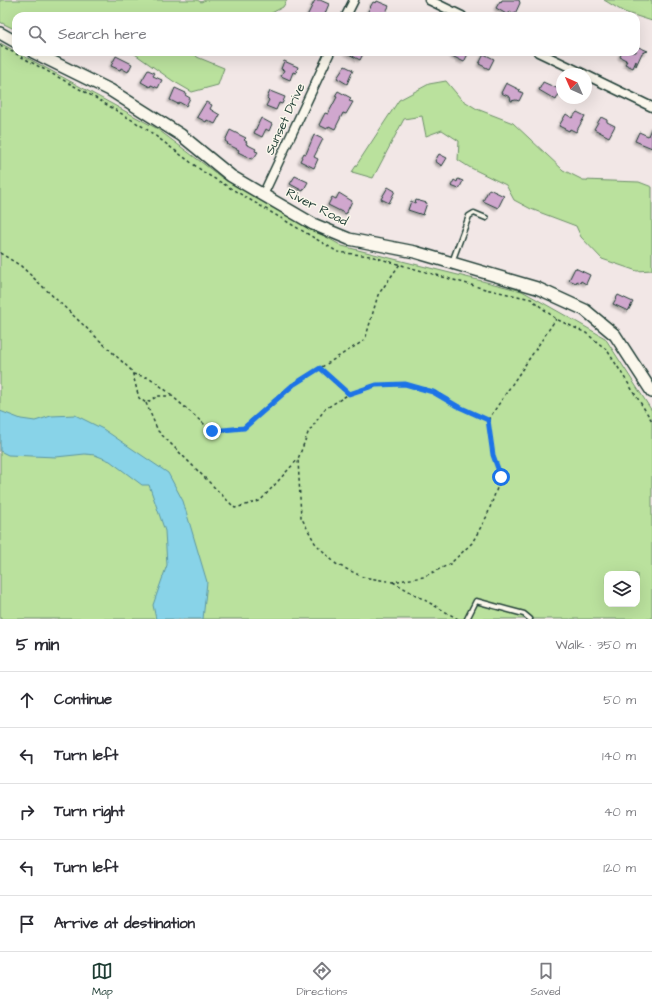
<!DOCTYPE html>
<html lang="en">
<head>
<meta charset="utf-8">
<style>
  body { margin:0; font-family:"Architects Daughter",sans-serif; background:#f7f7f7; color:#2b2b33 }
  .controls { position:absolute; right:12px; bottom:12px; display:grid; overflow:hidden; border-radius:8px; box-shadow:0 4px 16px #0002 }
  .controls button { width:36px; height:36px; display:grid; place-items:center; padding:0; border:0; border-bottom:1px solid #e1e1e2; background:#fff; color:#2b2b33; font:20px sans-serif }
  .compass { position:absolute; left:556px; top:68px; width:36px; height:36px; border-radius:50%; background:#fff; box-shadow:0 4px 16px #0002; rotate:315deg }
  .stop { position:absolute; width:12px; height:12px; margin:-9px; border:3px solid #1a73e8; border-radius:50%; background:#fff }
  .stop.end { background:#1a73e8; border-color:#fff; box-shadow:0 1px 4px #0008 }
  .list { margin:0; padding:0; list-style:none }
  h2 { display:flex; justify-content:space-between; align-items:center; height:52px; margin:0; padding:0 16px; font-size:17px }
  h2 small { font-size:13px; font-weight:400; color:#7c7c81 }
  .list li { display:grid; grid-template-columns:26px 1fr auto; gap:12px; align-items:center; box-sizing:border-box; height:56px; padding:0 16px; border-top:1px solid #e1e1e2 }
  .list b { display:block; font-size:15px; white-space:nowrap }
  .list em { font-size:13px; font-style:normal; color:#7c7c81 }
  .icon { flex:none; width:22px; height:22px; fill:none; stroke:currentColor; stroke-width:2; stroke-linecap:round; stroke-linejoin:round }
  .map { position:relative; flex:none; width:652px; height:619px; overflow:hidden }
  .search { position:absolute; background:#fff; box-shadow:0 4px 16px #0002; left:12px; right:12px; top:12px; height:44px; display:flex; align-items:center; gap:10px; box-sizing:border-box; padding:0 14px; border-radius:12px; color:#7c7c81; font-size:15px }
  .sheet { height:332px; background:#fff }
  nav { display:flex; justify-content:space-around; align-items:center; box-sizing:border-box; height:56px; border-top:1px solid #e1e1e2; background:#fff; font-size:11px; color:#7c7c81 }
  nav a { display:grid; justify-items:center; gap:2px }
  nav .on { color:#1f3d34 }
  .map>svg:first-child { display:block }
</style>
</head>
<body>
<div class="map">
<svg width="652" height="619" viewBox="0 0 652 619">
  <defs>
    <filter id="shadow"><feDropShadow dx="-2" dy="2" stdDeviation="1" flood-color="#0004"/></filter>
  </defs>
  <rect width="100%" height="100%" fill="#f2e7e6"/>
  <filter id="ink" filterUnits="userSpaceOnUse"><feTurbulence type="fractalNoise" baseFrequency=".025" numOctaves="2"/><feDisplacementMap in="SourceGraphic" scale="8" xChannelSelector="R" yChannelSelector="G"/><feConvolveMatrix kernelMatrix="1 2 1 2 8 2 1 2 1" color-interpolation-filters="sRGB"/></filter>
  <g filter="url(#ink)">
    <g fill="#bae19d" stroke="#6c8f68" fill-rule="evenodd">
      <path d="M 0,0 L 197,0 L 201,2 L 205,0 L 287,0 L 283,7 L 266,16 L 16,16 L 16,30 L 0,22 Z"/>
      <path d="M 604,0 L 652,0 L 652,21 L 624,12 Z"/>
      <path d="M 0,43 L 156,128 L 221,177 L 342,246 L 522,291 L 605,338 L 652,411 L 652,619 L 0,619 ZM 607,574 L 637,574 L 637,604 L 607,604 Z"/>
      <path d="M 132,52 L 194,52 L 197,57 L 224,68 L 218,85 L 192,92 L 173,81 Z"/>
      <path d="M 446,81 L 461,99 L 477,109 L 513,123 L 563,170 L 583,180 L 639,182 L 652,187 L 652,270 L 637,271 L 602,259 L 581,237 L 576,226 L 531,209 L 514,200 L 506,185 L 469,167 L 458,160 L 459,141 L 442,130 L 426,136 L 422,116 L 404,119 L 373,178 L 352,172 L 399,100 L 429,84 Z"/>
    </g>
    <path fill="#88d3e8" stroke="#5e97a0" d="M 0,411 L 21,419 L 35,421 L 51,416 L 75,415 L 103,429 L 168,473 L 183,501 L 207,582 L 203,619 L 156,619 L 153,605 L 167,565 L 165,531 L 149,485 L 142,485 L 110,461 L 95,455 L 85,454 L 56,457 L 8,455 L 0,451 Z"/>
    <g fill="#d0a7ce" stroke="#1f3d34" filter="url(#shadow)">
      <path d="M 315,0 L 320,0 L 329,4 L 324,16 L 307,16 Z"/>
      <path d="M 502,0 L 519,0 L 520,3 L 515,14 L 510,11 L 508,15 L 496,8 L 500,1 L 501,2 Z"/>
      <path d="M 377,1 L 389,6 L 385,14 L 381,12 L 379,16 L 373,16 L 367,13 L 373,2 L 376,3 Z"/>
      <path d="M 636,46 L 648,51 L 642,53 L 636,66 L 636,61 L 633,68 L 625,64 L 627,61 L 625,61 L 626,60 L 620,57 L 622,52 L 636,52 Z"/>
      <path d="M 345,52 L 364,52 L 360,60 Z"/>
      <path d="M 454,52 L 469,52 L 464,62 L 452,56 Z"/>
      <path d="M 484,54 L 494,59 L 489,69 L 479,64 Z"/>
      <path d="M 116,56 L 132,64 L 128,72 L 121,68 L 120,70 L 111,66 Z"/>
      <path d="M 284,61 L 298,67 L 296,73 L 293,72 L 290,80 L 281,76 L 284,70 L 281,69 Z"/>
      <path d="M 345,66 L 353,70 L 347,84 L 337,78 Z"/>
      <path d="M 148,70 L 155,73 L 153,76 L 162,80 L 158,88 L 151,85 L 150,87 L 141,82 Z"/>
      <path d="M 543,82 L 561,90 L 556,100 L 539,90 Z"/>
      <path d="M 506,83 L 520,90 L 519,91 L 523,93 L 519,101 L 516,100 L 511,101 L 510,97 L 501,93 Z"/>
      <path d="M 175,88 L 186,93 L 185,95 L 190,98 L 186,106 L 179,102 L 178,104 L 170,100 Z"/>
      <path d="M 270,91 L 285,97 L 282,104 L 279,103 L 276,110 L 266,106 L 269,100 L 267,98 Z"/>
      <path d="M 338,91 L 351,98 L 349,101 L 353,102 L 346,114 L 343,113 L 335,129 L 329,126 L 327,129 L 319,125 L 325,113 L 328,114 L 337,97 L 335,96 Z"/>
      <path d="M 206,102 L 212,105 L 210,109 L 220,115 L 215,124 L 207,120 L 206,122 L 197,117 Z"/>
      <path d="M 577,112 L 585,116 L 576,132 L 570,129 L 569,131 L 559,126 L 566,114 L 572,118 Z"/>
      <path d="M 601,117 L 607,120 L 607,122 L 615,126 L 609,137 L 594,129 Z"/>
      <path d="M 261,118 L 272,124 L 269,131 L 266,129 L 262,137 L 254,133 Z"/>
      <path d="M 652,126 L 652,148 L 635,141 L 639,132 L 648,136 Z"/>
      <path d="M 230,130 L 246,138 L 244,140 L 247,142 L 246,144 L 256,149 L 255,151 L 258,152 L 254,158 L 252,157 L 252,159 L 238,152 L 239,150 L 227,144 L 228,143 L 225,141 Z"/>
      <path d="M 314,135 L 323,139 L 314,157 L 318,159 L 314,168 L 300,161 L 304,153 L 306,154 Z"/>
      <path d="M 439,154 L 447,158 L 442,166 L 435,161 Z"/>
      <path d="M 295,176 L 308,182 L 303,191 L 290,184 Z"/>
      <path d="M 458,179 L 463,181 L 459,189 L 451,186 L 454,180 L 457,182 Z"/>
      <path d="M 388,187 L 395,191 L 389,203 L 381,199 Z"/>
      <path d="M 489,189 L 504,196 L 498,208 L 483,201 Z"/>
      <path d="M 339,193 L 352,201 L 346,214 L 328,205 L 332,197 L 336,199 Z"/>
      <path d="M 416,200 L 427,203 L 423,215 L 408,210 L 411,201 L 415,203 Z"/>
      <path d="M 575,268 L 590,275 L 586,284 L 581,281 L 580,283 L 577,281 L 576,283 L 569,280 Z"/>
      <path d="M 618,295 L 633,302 L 628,311 L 613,304 Z"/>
    </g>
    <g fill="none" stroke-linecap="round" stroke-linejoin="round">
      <defs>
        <g id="lane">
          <path d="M 452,262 L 469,216 L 474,213 L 486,218"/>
          <path d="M 467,619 L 476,601 L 524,614 L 530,619"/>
        </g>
        <g id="street">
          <path d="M 429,0 L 462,16"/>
          <path d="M 346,16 L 354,0"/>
          <path d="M 538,52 L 584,74"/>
          <path d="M 586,75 L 652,107"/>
          <path d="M 263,195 L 330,52"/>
        </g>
        <g id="secondary">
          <path d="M 0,33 L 16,42"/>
          <path d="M 33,52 L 110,90 L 181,135 L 231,176 L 313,224 L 349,239 L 415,252 L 537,288 L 585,310 L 615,335 L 652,392"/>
        </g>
      </defs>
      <use href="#lane" stroke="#1f3d34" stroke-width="7"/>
      <use href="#street" stroke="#1f3d34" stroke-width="11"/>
      <use href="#secondary" stroke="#1f3d34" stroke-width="14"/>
      <g stroke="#1f3d34" stroke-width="1.5" stroke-dasharray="3 3" stroke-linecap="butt">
        <path d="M 0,45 L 94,97 L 145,128 L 205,173 L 338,252 L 370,256 L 485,289 L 531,299 L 556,319 L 586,333 L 607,350 L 652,421"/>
        <path d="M 0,253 L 21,266 L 132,371 L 139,398 L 146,403 L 158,396 L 172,396 L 212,431 L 243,428 L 293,385 L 365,340 L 378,295 L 400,264"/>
        <path d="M 320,368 L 348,394"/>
        <path d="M 133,374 L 150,378 L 172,395"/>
        <path d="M 405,384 L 433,391 L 457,406 L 488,420 L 493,455 L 501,477 L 487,516 L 472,543 L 450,564 L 423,577 L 393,582 L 363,577 L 336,564 L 315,543 L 301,517 L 298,459 L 308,433 L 325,409 L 349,394 L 376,385 Z"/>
        <path d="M 146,403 L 158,431 L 235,508 L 260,501 L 298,459"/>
        <path d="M 488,420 L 556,319"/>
        <path d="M 393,582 L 458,619"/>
      </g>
      <use href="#lane" stroke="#fbf7ec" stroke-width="4"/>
      <use href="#street" stroke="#fbf7ec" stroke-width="8"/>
      <use href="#secondary" stroke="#fbf7ec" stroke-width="11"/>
    </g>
  </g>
  <g fill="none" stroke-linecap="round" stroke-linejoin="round" filter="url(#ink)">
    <path stroke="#1a73e8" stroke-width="5" d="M 212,431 L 244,428 L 293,385 L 320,368 L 349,394 L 376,385 L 405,384 L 433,392 L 457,406 L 488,420 L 493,455 L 501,477"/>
  </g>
  <g text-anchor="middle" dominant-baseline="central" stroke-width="3" stroke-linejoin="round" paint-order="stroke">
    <g font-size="13" fill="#1f3d34" stroke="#fbf7ec">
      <text transform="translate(285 119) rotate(-65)">Sunset Drive</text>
      <text transform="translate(317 207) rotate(27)">River Road</text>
    </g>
  </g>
</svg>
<div class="controls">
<button><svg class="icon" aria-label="layers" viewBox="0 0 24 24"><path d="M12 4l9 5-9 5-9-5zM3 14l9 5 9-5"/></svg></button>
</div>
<svg class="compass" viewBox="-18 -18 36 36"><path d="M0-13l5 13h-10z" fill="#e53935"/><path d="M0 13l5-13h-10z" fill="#7c7c81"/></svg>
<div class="stop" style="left:501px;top:477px"></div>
<div class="stop end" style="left:212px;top:431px"></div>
<div class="search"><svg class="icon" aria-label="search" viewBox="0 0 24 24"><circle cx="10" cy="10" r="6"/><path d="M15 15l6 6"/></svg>Search here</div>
</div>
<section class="sheet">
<h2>5 min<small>Walk · 350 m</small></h2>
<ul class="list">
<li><svg class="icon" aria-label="ahead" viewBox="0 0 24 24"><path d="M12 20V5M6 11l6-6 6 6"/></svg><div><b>Continue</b></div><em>50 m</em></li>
<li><svg class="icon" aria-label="left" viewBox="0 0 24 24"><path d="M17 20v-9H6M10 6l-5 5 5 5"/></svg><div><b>Turn left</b></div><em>140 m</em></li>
<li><svg class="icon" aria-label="right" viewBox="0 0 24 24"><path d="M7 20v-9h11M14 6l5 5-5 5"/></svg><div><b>Turn right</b></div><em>40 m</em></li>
<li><svg class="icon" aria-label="left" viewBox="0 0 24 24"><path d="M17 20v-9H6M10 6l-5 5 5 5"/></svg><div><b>Turn left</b></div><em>120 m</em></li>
<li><svg class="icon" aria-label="arrive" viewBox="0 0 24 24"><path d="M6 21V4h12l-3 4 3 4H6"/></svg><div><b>Arrive at destination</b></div></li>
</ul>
</section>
<nav>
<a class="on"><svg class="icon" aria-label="map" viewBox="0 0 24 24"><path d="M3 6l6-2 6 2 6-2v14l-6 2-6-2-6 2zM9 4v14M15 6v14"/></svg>Map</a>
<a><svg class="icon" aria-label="directions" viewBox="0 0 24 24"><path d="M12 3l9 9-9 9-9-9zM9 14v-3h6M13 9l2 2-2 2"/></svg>Directions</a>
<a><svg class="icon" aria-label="saved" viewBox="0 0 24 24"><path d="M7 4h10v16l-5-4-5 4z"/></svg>Saved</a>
</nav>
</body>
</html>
